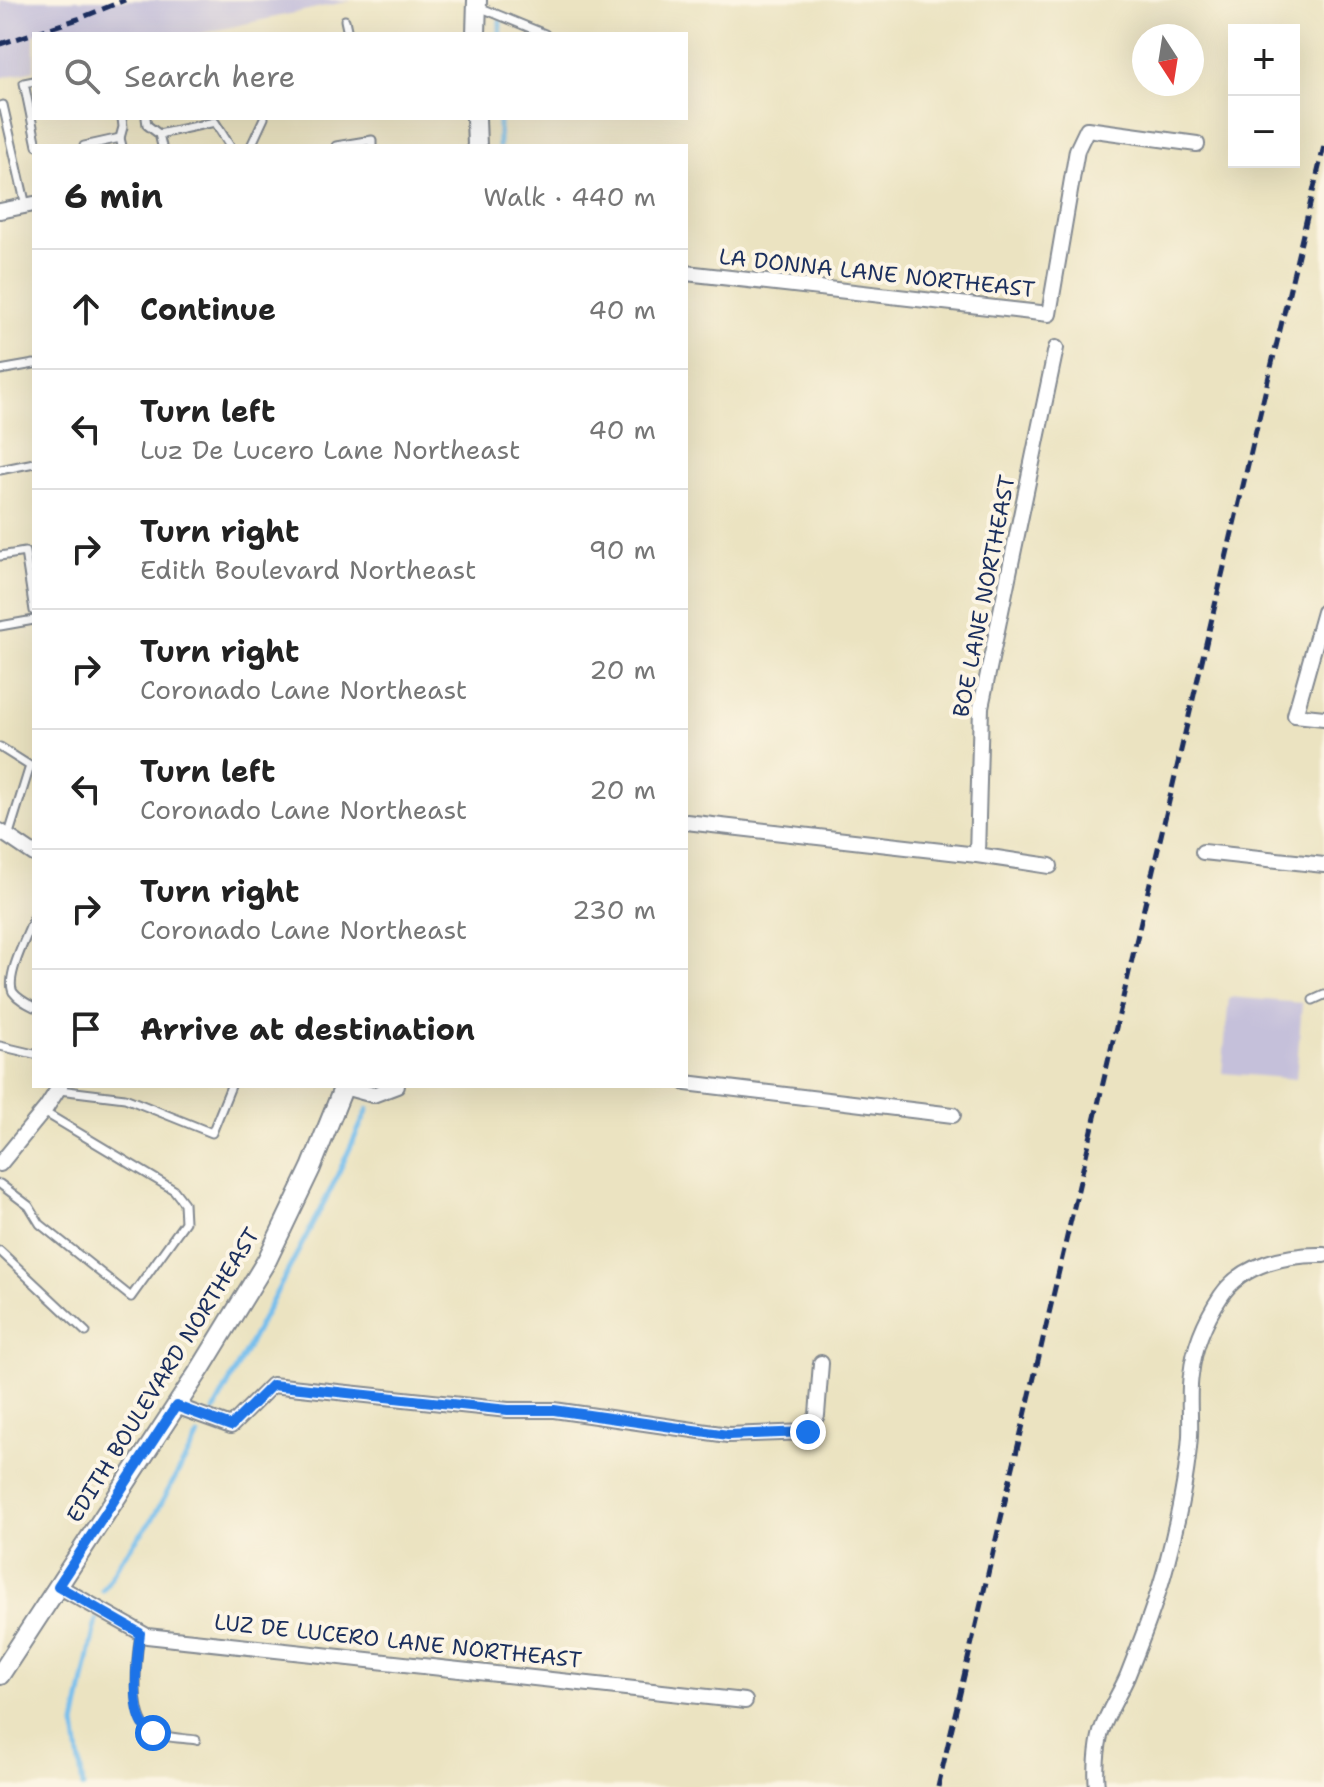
<!DOCTYPE html>
<html lang="en">
<head>
<meta charset="utf-8">
<style>
  body { margin:0; font-family:"Shantell Sans",sans-serif; background:#f2f2f2; color:#222 }
  .controls { position:absolute; right:24px; top:24px; display:grid; overflow:hidden; border-radius:0px; box-shadow:0 8px 32px #0002 }
  .controls button { width:72px; height:72px; display:grid; place-items:center; padding:0; border:0; border-bottom:2px solid #e0e0e0; background:#fff; color:#222; font:40px sans-serif }
  .compass { position:absolute; left:1132px; top:24px; width:72px; height:72px; border-radius:50%; background:#fff; box-shadow:0 8px 32px #0002; rotate:168deg }
  .stop { position:absolute; width:24px; height:24px; margin:-18px; border:6px solid #1a73e8; border-radius:50%; background:#fff }
  .stop.end { background:#1a73e8; border-color:#fff; box-shadow:0 2px 8px #0008 }
  .list { margin:0; padding:0; list-style:none }
  h2 { display:flex; justify-content:space-between; align-items:center; height:104px; margin:0; padding:0 32px; font-size:34px }
  h2 small { font-size:26px; font-weight:400; color:#767676 }
  .list li { display:grid; grid-template-columns:52px 1fr auto; gap:24px; align-items:center; box-sizing:border-box; height:120px; padding:0 32px; border-top:2px solid #e0e0e0 }
  .list b { display:block; font-size:30px; white-space:nowrap }
  .list p { margin:0; font-size:26px; white-space:nowrap; color:#767676 }
  .list em { font-size:26px; font-style:normal; color:#767676 }
  .icon { flex:none; width:44px; height:44px; fill:none; stroke:currentColor; stroke-width:2; stroke-linecap:round; stroke-linejoin:round }
  .map { position:relative; flex:none; width:1324px; height:1787px; overflow:hidden }
  .search { position:absolute; background:#fff; box-shadow:0 8px 32px #0002; left:32px; top:32px; width:656px; height:88px; display:flex; align-items:center; gap:20px; box-sizing:border-box; padding:0 28px; border-radius:0px; color:#767676; font-size:30px }
  .panel { position:absolute; background:#fff; box-shadow:0 8px 32px #0002; left:32px; top:144px; width:656px; height:944px; border-radius:0px }
  .map>svg:first-child { display:block }
</style>
</head>
<body>
<div class="map">
<svg width="1324" height="1787" viewBox="0 0 1324 1787">
  <rect width="100%" height="100%" fill="#fcf5e5"/>
  <filter id="ink" filterUnits="userSpaceOnUse"><feTurbulence type="fractalNoise" baseFrequency=".0125" numOctaves="2"/><feDisplacementMap in="SourceGraphic" scale="16" xChannelSelector="R" yChannelSelector="G"/><feConvolveMatrix kernelMatrix="1 2 1 2 8 2 1 2 1" color-interpolation-filters="sRGB"/></filter>
  <filter id="wash" filterUnits="userSpaceOnUse"><feTurbulence type="fractalNoise" baseFrequency=".006" numOctaves="4" result="noise"/><feDisplacementMap in="SourceGraphic" scale="32" xChannelSelector="R" yChannelSelector="G"/><feGaussianBlur stdDeviation="1.8" result="paint"/><feColorMatrix in="noise" values="0 0 0 0 0 0 0 0 0 0 0 0 0 0 0 0 0 1.4 0 .05"/><feComposite in="paint" operator="in"/></filter>
  <g filter="url(#wash)">
    <rect width="100%" height="100%" fill="#ebe3c1"/>
    <g fill="#c5c0da">
      <path d="M 0,0 L 353,0 L 199,34 L 34,34 L 34,70 L 0,78 Z"/>
      <path d="M 1229,997 L 1302,1003 L 1296,1079 L 1222,1073 Z"/>
    </g>
    <g fill="none" stroke-linecap="round" stroke-linejoin="round">
      <g stroke="#74beed" stroke-width="5">
        <path d="M 500,34 L 500,21"/>
        <path d="M 499,118 L 499,146"/>
        <path d="M 214,1411 L 331,1189 L 368,1109"/>
        <path d="M 103,1590 L 123,1557 L 152,1520 L 198,1436"/>
        <path d="M 83,1787 L 75,1725 L 96,1620"/>
      </g>
    </g>
  </g>
  <g filter="url(#ink)">
    <g fill="none" stroke-linecap="round" stroke-linejoin="round">
      <defs>
        <g id="service">
          <path d="M 479,7 L 545,34"/>
          <path d="M 345,20 L 348,34"/>
          <path d="M 34,81 L 24,83 L 37,146"/>
          <path d="M 0,106 L 3,105 L 26,206"/>
          <path d="M 146,118 L 147,125 L 159,134"/>
          <path d="M 120,138 L 123,127 L 122,118"/>
          <path d="M 84,146 L 120,138 L 122,146"/>
          <path d="M 162,146 L 159,134 L 215,122 L 230,146"/>
          <path d="M 251,146 L 264,118"/>
          <path d="M 336,146 L 372,140 L 372,146"/>
          <path d="M 0,370 L 34,364"/>
          <path d="M 0,470 L 34,463"/>
          <path d="M 0,556 L 25,552 L 34,611"/>
          <path d="M 0,626 L 34,620"/>
          <path d="M 0,747 L 30,766 L 8,837"/>
          <path d="M 34,918 C 28,934 5,977 13,992 C 18,999 26,1003 34,1007"/>
          <path d="M 1313,1000 L 1324,995"/>
          <path d="M 0,1046 L 34,1054"/>
          <path d="M 59,1090 L 125,1098 L 212,1133 L 231,1086"/>
          <path d="M 0,1184 L 29,1206 L 40,1224 L 131,1297 L 185,1222 L 184,1203 L 174,1190 L 44,1112"/>
          <path d="M 0,1251 L 86,1332"/>
          <path d="M 140,1633 C 137,1655 129,1718 151,1732 C 163,1738 183,1738 196,1740"/>
        </g>
        <g id="minor">
          <path d="M 0,211 L 34,204"/>
          <path d="M 686,273 L 1049,314 L 1077,150 L 1087,129 L 1197,144"/>
          <path d="M 1324,612 L 1295,715 L 1324,718"/>
          <path d="M 686,822 L 977,855 L 1050,866"/>
          <path d="M 0,831 L 34,854"/>
          <path d="M 1203,852 L 1324,865"/>
          <path d="M 977,855 L 981,707 L 1056,348"/>
          <path d="M 686,1083 L 953,1115"/>
          <path d="M 344,1087 L 373,1095 L 397,1086"/>
          <path d="M 0,1164 L 46,1108 L 60,1086"/>
          <path d="M 176,1406 L 231,1426 L 272,1385 L 508,1410 L 554,1410 L 728,1435 L 808,1432 L 817,1415 L 821,1363"/>
          <path d="M 58,1586 L 147,1636 L 745,1701"/>
          <path d="M 1097,1787 C 1095,1772 1097,1747 1101,1732 C 1107,1713 1119,1695 1127,1677 C 1142,1639 1157,1601 1167,1562 C 1178,1520 1187,1478 1190,1436 C 1191,1416 1188,1395 1191,1375 C 1194,1346 1205,1320 1221,1296 C 1242,1264 1287,1254 1324,1255"/>
        </g>
        <g id="tertiary">
          <path d="M 476,34 L 477,0"/>
          <path d="M 476,118 L 477,146"/>
          <path d="M 0,1675 L 201,1368 L 267,1260 L 311,1168 L 344,1086"/>
        </g>
      </defs>
      <use href="#service" stroke="#838990" stroke-width="11"/>
      <use href="#minor" stroke="#838990" stroke-width="18"/>
      <use href="#tertiary" stroke="#838990" stroke-width="22"/>
      <use href="#service" stroke="#fff" stroke-width="7"/>
      <use href="#minor" stroke="#fff" stroke-width="14"/>
      <use href="#tertiary" stroke="#fff" stroke-width="18"/>
      <g stroke="#1b2f5e" stroke-width="5" stroke-dasharray="12 6" stroke-linecap="butt">
        <path d="M 0,44 L 78,19 L 125,0"/>
        <path d="M 938,1787 L 1257,426 L 1324,146"/>
      </g>
    </g>
  </g>
  <g fill="none" stroke-linecap="round" stroke-linejoin="round" filter="url(#ink)">
    <path stroke="#1a73e8" stroke-width="10" d="M 153,1733 C 151,1731 145,1726 143,1724 C 131,1705 137,1655 140,1633 L 58,1586 L 176,1406 L 231,1426 L 272,1385 L 508,1410 L 554,1410 L 728,1435 L 808,1432"/>
  </g>
  <g text-anchor="middle" dominant-baseline="central" stroke-width="8" stroke-linejoin="round" paint-order="stroke">
    <g font-size="22" fill="#1b2f5e" stroke="#fcf5e5">
      <text transform="translate(877 273) rotate(6)">LA DONNA LANE NORTHEAST</text>
      <text transform="translate(984 596) rotate(-79)">BOE LANE NORTHEAST</text>
      <text transform="translate(163 1375) rotate(-58)">EDITH BOULEVARD NORTHEAST</text>
      <text transform="translate(398 1641) rotate(6)">LUZ DE LUCERO LANE NORTHEAST</text>
    </g>
  </g>
</svg>
<div class="controls">
<button>+</button>
<button>−</button>
</div>
<svg class="compass" viewBox="-18 -18 36 36"><path d="M0-13l5 13h-10z" fill="#e53935"/><path d="M0 13l5-13h-10z" fill="#767676"/></svg>
<div class="stop" style="left:153px;top:1733px"></div>
<div class="stop end" style="left:808px;top:1432px"></div>
<div class="search"><svg class="icon" aria-label="search" viewBox="0 0 24 24"><circle cx="10" cy="10" r="6"/><path d="M15 15l6 6"/></svg>Search here</div>
<section class="panel">
<h2>6 min<small>Walk · 440 m</small></h2>
<ul class="list">
<li><svg class="icon" aria-label="ahead" viewBox="0 0 24 24"><path d="M12 20V5M6 11l6-6 6 6"/></svg><div><b>Continue</b></div><em>40 m</em></li>
<li><svg class="icon" aria-label="left" viewBox="0 0 24 24"><path d="M17 20v-9H6M10 6l-5 5 5 5"/></svg><div><b>Turn left</b><p>Luz De Lucero Lane Northeast</p></div><em>40 m</em></li>
<li><svg class="icon" aria-label="right" viewBox="0 0 24 24"><path d="M7 20v-9h11M14 6l5 5-5 5"/></svg><div><b>Turn right</b><p>Edith Boulevard Northeast</p></div><em>90 m</em></li>
<li><svg class="icon" aria-label="right" viewBox="0 0 24 24"><path d="M7 20v-9h11M14 6l5 5-5 5"/></svg><div><b>Turn right</b><p>Coronado Lane Northeast</p></div><em>20 m</em></li>
<li><svg class="icon" aria-label="left" viewBox="0 0 24 24"><path d="M17 20v-9H6M10 6l-5 5 5 5"/></svg><div><b>Turn left</b><p>Coronado Lane Northeast</p></div><em>20 m</em></li>
<li><svg class="icon" aria-label="right" viewBox="0 0 24 24"><path d="M7 20v-9h11M14 6l5 5-5 5"/></svg><div><b>Turn right</b><p>Coronado Lane Northeast</p></div><em>230 m</em></li>
<li><svg class="icon" aria-label="arrive" viewBox="0 0 24 24"><path d="M6 21V4h12l-3 4 3 4H6"/></svg><div><b>Arrive at destination</b></div></li>
</ul>
</section>
</div>
</body>
</html>
